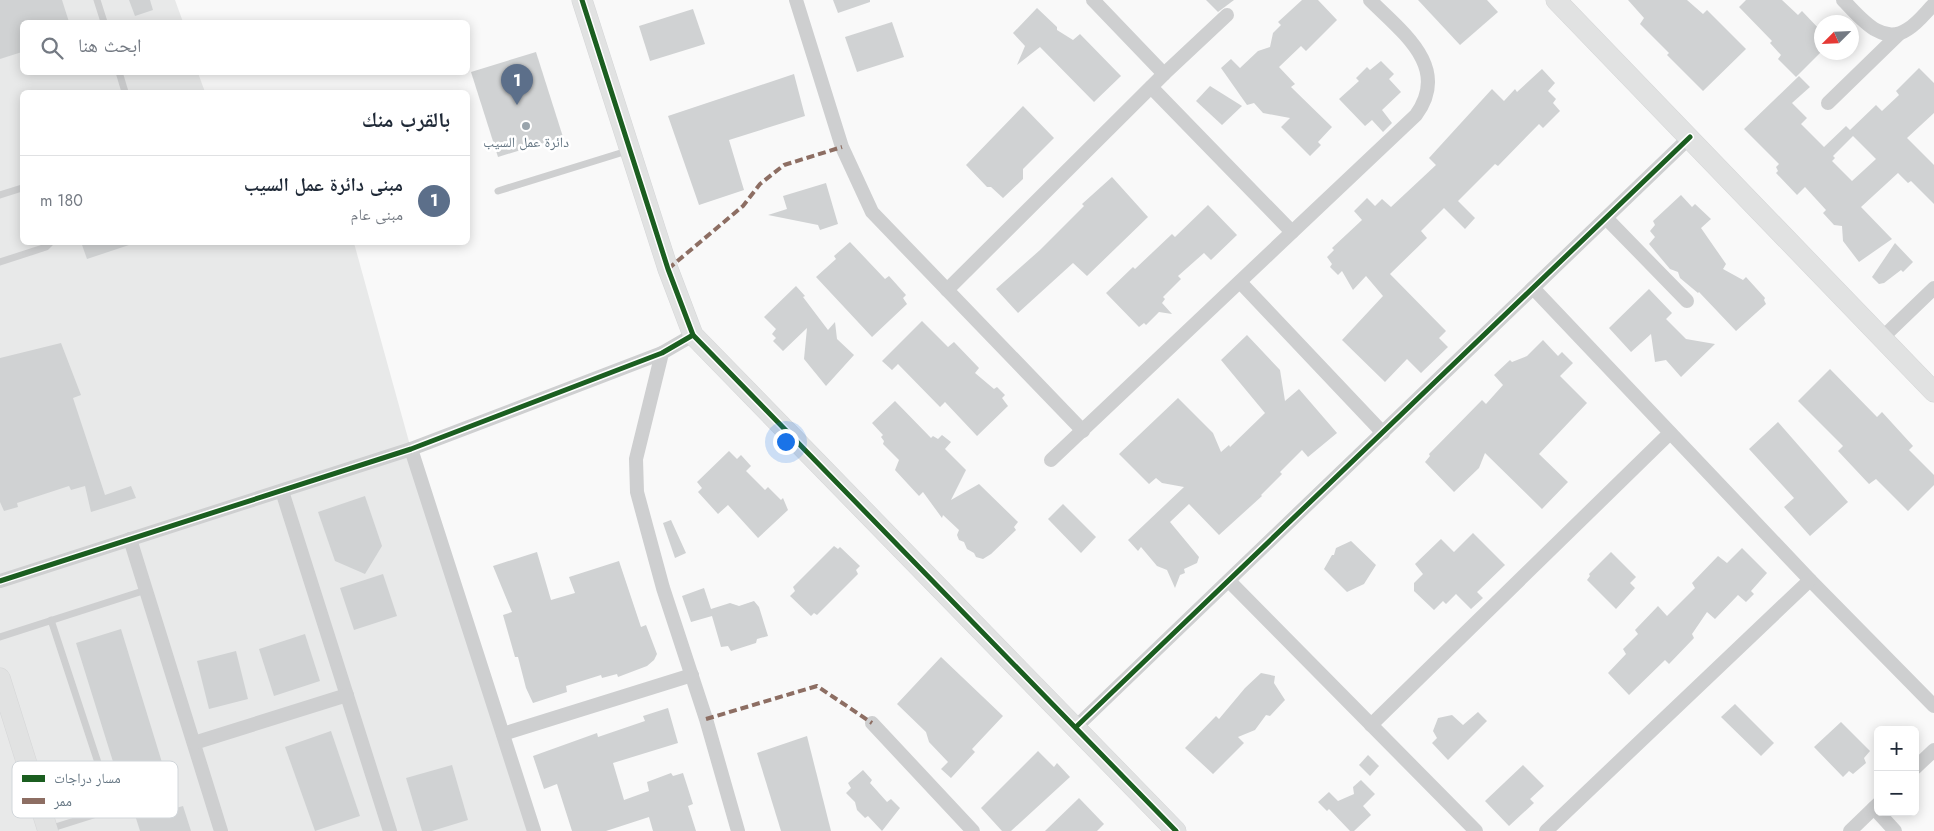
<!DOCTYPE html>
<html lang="ar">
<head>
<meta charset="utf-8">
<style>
  body { margin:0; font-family:Jost,"Noto Naskh Arabic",sans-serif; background:#f6f6f7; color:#1f2937; direction:rtl }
  .controls { position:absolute; right:15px; bottom:15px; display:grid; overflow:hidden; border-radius:8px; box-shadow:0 2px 12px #0003 }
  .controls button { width:45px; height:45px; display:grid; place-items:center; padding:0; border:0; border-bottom:1px solid #e0e1e3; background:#fff; color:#1f2937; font:25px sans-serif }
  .compass { position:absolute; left:1814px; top:15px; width:45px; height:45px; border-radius:50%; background:#fff; box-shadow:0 2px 12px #0003; rotate:246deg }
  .you { position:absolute; left:785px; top:441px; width:18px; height:18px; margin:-12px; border:4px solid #fff; border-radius:50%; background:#1a73e8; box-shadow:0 0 0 8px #1a73e833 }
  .badge { display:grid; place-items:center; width:32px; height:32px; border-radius:50%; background:#1a73e8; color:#fff; font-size:16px; font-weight:700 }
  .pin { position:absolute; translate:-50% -41px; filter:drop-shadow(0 1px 2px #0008) }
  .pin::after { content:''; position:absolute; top:26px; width:18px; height:15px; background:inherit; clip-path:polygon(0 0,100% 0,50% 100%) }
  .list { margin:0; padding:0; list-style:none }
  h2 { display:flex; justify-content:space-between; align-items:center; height:65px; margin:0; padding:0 20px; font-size:21px }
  h2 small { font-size:16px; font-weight:400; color:#747a83 }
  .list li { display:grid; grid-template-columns:32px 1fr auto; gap:15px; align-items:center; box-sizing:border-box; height:90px; padding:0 20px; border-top:1px solid #e0e1e3 }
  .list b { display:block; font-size:19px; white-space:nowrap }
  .list p { margin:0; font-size:16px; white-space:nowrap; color:#747a83 }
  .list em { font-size:16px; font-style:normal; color:#747a83 }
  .icon { flex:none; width:28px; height:28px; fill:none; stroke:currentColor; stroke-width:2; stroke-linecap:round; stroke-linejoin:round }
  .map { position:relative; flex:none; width:1934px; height:831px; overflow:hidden; direction:ltr }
  .search { position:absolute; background:#fff; box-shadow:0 2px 12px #0003; left:20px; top:20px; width:450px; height:55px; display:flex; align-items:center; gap:12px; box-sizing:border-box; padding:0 18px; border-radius:8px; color:#747a83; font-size:19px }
  .panel { position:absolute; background:#fff; box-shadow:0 2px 12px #0003; left:20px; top:90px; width:450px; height:155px; border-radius:8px; direction:rtl }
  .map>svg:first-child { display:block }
</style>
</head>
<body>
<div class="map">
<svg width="1934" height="831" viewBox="0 0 1934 831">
  <rect width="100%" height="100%" fill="#f9f9f9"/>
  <path fill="#e8e9e9" d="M 0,0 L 175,0 L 183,22 L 22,22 L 22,72 L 198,73 L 205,92 L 22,92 L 22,242 L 354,243 L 411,449 L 534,831 L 0,831 Z"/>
  <g fill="#d0d2d3" fill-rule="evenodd">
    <path d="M 0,0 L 62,0 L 69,22 L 22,22 L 22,52 L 0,59 Z"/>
    <path d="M 129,0 L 150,0 L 153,10 L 135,16 Z"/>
    <path d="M 833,0 L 870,0 L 870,2 L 838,13 Z"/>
    <path d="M 1206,0 L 1234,0 L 1218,12 Z"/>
    <path d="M 1302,0 L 1318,0 L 1337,20 L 1306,51 L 1301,46 L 1279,67 L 1295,84 L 1291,87 L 1332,127 L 1318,142 L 1321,145 L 1310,156 L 1281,127 L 1290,118 L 1263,113 L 1254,103 L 1247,105 L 1221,68 L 1231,59 L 1240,68 L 1258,51 L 1270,47 L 1273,33 L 1281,25 L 1278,22 Z"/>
    <path d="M 1418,0 L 1487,0 L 1498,12 L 1460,45 Z"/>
    <path d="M 1628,0 L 1687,0 L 1703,14 L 1707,10 L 1746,49 L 1703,91 L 1667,55 L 1669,53 L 1640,24 L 1644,18 Z"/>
    <path d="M 1746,0 L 1782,0 L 1798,15 L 1802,11 L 1822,32 L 1822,51 L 1796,77 L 1778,59 L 1781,55 L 1770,43 L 1772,41 L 1739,7 Z"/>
    <path d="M 1037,8 L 1057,27 L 1057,30 L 1073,40 L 1080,34 L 1121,76 L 1094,102 L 1040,47 L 1017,65 L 1025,46 L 1013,33 Z"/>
    <path d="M 693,9 L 705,44 L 650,61 L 639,26 Z"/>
    <path d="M 892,22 L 904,57 L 857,72 L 845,37 Z"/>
    <path d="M 536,52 L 563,137 L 498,157 L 471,72 Z"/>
    <path d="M 1381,61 L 1394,74 L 1389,79 L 1401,92 L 1382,110 L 1392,123 L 1383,132 L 1372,120 L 1365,126 L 1339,99 L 1359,81 L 1356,78 L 1367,67 L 1370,70 Z"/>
    <path d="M 1919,68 L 1934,83 L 1934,113 L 1907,138 L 1934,165 L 1934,204 L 1911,181 L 1908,183 L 1898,173 L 1861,207 L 1892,239 L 1859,262 L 1843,241 L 1842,226 L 1834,225 L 1823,213 L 1826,210 L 1805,187 L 1797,195 L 1776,173 L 1778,171 L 1776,167 L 1779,164 L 1744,129 L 1799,76 L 1810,87 L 1792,103 L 1807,118 L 1801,124 L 1824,147 L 1846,126 L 1850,130 L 1876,105 L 1882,111 L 1899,95 L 1896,91 ZM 1853,136 L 1876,159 L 1852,181 L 1832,161 L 1835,158 L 1833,156 Z"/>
    <path d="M 1542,69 L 1555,83 L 1548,91 L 1556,99 L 1553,103 L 1560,111 L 1543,128 L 1539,124 L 1498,166 L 1495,164 L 1458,201 L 1475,218 L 1465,229 L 1444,208 L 1421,231 L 1427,238 L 1390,274 L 1446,331 L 1439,338 L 1448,347 L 1421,373 L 1407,359 L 1385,382 L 1342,340 L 1383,296 L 1366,276 L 1353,290 L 1342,271 L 1338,275 L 1330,267 L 1332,264 L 1327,257 L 1334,250 L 1332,248 L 1362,220 L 1354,211 L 1367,198 L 1375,206 L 1382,199 L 1391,207 L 1436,165 L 1429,158 L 1492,89 L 1504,101 L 1515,89 L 1517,92 Z"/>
    <path d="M 794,74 L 805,116 L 729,140 L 744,190 L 699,205 L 668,116 Z"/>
    <path d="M 1210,86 L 1242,106 L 1222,125 L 1196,101 Z"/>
    <path d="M 1023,106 L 1054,138 L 1023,169 L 1023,179 L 1003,198 L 991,187 L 987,187 L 966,165 Z"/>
    <path d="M 1112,177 L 1148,217 L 1087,276 L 1073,263 L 1018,313 L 996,289 L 1040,250 L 1084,206 L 1082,204 Z"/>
    <path d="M 826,183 L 838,224 L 820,230 L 818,225 L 768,215 L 787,209 L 783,196 Z"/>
    <path d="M 1681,195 L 1692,207 L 1695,204 L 1711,219 L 1701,228 L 1726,264 L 1723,269 L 1743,280 L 1746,277 L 1765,298 L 1764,300 L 1766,304 L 1736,331 L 1699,292 L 1698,293 L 1680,278 L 1678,272 L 1670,269 L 1649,244 L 1655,237 L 1650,231 L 1655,225 L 1653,221 Z"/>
    <path d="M 1208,205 L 1237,235 L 1211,260 L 1204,253 L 1178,276 L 1181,279 L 1163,297 L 1165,299 L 1162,303 L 1172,314 L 1159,312 L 1146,325 L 1144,323 L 1139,327 L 1106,293 L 1133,267 L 1135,269 L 1172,234 L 1175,237 Z"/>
    <path d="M 81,242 L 128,242 L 129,245 L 87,259 Z"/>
    <path d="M 850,242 L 885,279 L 889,276 L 906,295 L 903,298 L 907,304 L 872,337 L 816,277 L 836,259 L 834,256 Z"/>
    <path d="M 1895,243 L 1913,262 L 1903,272 L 1901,270 L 1884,283 L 1879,284 L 1872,277 Z"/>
    <path d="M 796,286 L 805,296 L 803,297 L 828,330 L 835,322 L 837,339 L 854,355 L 826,386 L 804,359 L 807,328 L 783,351 L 773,341 L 776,338 L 772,334 L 776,329 L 764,317 Z"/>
    <path d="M 1649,289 L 1672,313 L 1666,319 L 1686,339 L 1715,344 L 1681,377 L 1666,360 L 1655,362 L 1651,334 L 1631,352 L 1609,328 Z"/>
    <path d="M 922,321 L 948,347 L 954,342 L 979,368 L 975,373 L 994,389 L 997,387 L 1005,395 L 1002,398 L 1008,406 L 977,436 L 945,402 L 940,407 L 898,364 L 892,370 L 882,361 Z"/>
    <path d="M 1247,335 L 1280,370 L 1285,401 L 1299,389 L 1337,433 L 1308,457 L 1302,450 L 1280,472 L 1282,474 L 1261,495 L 1262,496 L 1219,535 L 1189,504 L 1170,522 L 1199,557 L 1197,563 L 1184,569 L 1185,573 L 1180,575 L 1175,588 L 1167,570 L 1157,566 L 1141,547 L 1138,551 L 1128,540 L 1184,487 L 1162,483 L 1156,478 L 1149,484 L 1119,454 L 1178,398 L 1213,433 L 1221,452 L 1229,445 L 1230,447 L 1265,413 L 1221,360 Z"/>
    <path d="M 1543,340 L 1558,356 L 1562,352 L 1573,363 L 1560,376 L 1587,403 L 1539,454 L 1568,482 L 1542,509 L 1485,453 L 1479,468 L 1454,492 L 1425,462 L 1430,456 L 1429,454 L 1482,400 L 1486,404 L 1503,385 L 1494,375 L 1510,360 L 1512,362 L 1527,356 Z"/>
    <path d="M 61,343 L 81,395 L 73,398 L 105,495 L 131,486 L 136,498 L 91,512 L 85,486 L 71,490 L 69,486 L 17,503 L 18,507 L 4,511 L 0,502 L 0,358 Z"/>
    <path d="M 1830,369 L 1877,417 L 1882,412 L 1913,446 L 1909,450 L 1934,475 L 1934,485 L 1908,511 L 1876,479 L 1869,484 L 1838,451 L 1843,446 L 1798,401 Z"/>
    <path d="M 895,401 L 931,438 L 933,436 L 938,439 L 942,435 L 951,442 L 945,449 L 966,470 L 951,500 L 979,484 L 1018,522 L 1014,527 L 1016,530 L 991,554 L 983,559 L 976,557 L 974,553 L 967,549 L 964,542 L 959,540 L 957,535 L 959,530 L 943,515 L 942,518 L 923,492 L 919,496 L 895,470 L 899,460 L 883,444 L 884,441 L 881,437 L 883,435 L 872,423 Z"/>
    <path d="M 1778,422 L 1848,502 L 1810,536 L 1784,507 L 1794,498 L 1749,449 Z"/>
    <path d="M 729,451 L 737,459 L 741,455 L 751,466 L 746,471 L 765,490 L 768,487 L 781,500 L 783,498 L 788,510 L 758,538 L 728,505 L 718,514 L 698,492 L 702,488 L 697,482 Z"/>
    <path d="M 365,496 L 382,546 L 365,574 L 335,561 L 318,512 Z"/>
    <path d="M 1063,504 L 1096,537 L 1081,553 L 1048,519 Z"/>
    <path d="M 671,520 L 686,553 L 675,558 L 663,523 Z"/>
    <path d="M 1473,533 L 1505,565 L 1477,592 L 1483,598 L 1471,609 L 1456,594 L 1446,604 L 1443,601 L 1434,610 L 1414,591 L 1414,583 L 1423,574 L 1415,564 L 1441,539 L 1454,552 Z"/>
    <path d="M 1351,541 L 1376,565 L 1364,584 L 1347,592 L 1324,569 L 1332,555 L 1334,555 L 1336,548 Z"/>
    <path d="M 834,546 L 838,549 L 840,547 L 860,566 L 856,570 L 858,574 L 817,615 L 814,613 L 811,616 L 790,596 L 795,591 L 793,587 Z"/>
    <path d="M 1742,548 L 1767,573 L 1751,591 L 1754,594 L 1746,602 L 1738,595 L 1715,619 L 1707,612 L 1692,634 L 1694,638 L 1669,664 L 1665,660 L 1629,695 L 1608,673 L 1626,654 L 1623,649 L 1638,634 L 1635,630 L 1658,606 L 1667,616 L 1695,588 L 1692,583 L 1718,556 L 1727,563 Z"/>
    <path d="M 537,552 L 551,600 L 575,593 L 569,577 L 619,561 L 641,627 L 646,625 L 657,654 L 654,660 L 647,666 L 618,677 L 617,674 L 602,678 L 601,675 L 566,686 L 567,692 L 533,703 L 526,688 L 518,657 L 515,657 L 503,615 L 512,612 L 493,566 Z"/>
    <path d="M 1611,552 L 1636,577 L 1630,583 L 1635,588 L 1616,609 L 1587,580 L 1590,576 L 1589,574 Z"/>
    <path d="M 383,574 L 397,616 L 354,630 L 340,588 Z"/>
    <path d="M 704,588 L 711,609 L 730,603 L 739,606 L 754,601 L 759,607 L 768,636 L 757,639 L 756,643 L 731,651 L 728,646 L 721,647 L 712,616 L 691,622 L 682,596 Z"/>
    <path d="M 121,629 L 176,808 L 183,806 L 191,831 L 140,831 L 134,812 L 129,813 L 76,643 Z"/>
    <path d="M 305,634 L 320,681 L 274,696 L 259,649 Z"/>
    <path d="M 236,651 L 248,699 L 209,709 L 197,661 Z"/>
    <path d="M 941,657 L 1003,716 L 972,749 L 975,752 L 951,778 L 941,769 L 948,762 L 929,742 L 926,732 L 897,704 Z"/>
    <path d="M 1261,673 L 1275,676 L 1274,683 L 1285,700 L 1270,716 L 1266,715 L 1255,730 L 1238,737 L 1244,743 L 1213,774 L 1185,748 L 1216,716 L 1219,719 L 1245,688 Z"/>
    <path d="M 1735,704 L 1774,743 L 1761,756 L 1721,717 Z"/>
    <path d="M 668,708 L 678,743 L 613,763 L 624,800 L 649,791 L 647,782 L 671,773 L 673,776 L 683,773 L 693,804 L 688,806 L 696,831 L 653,831 L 649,817 L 606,831 L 572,831 L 557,784 L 544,789 L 533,756 L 597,733 L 598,737 L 645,721 L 643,716 Z"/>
    <path d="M 1478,712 L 1487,721 L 1448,760 L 1432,743 L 1437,738 L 1433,731 L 1438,718 L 1452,715 L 1463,725 Z"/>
    <path d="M 1841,722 L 1870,751 L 1864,758 L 1866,763 L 1853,774 L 1849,771 L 1843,777 L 1814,747 Z"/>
    <path d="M 331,731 L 360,816 L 315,831 L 285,747 Z"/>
    <path d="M 807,736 L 831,831 L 781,831 L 757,753 Z"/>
    <path d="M 1038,751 L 1054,767 L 1057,763 L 1070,777 L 1011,831 L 1002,831 L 981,808 Z"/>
    <path d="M 1368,755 L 1379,766 L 1370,776 L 1359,765 Z"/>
    <path d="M 452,765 L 468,820 L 432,831 L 422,831 L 406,778 Z"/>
    <path d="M 1523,765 L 1544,786 L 1530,799 L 1534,803 L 1509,826 L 1485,801 Z"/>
    <path d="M 863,770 L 872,780 L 870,783 L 887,802 L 891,799 L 900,808 L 882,831 L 868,816 L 865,818 L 857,810 L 855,802 L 846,793 L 851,788 L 848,783 Z"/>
    <path d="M 1361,780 L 1375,794 L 1363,806 L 1371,815 L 1354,831 L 1350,831 L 1329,809 L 1327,811 L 1318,802 L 1329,792 L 1338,801 L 1354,794 L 1353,787 Z"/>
    <path d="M 1079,798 L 1104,824 L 1097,831 L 1045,831 Z"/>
  </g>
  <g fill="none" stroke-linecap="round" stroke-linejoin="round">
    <defs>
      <g id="secondary">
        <path d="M 582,0 L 668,269 L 693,335 L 1176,831"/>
        <path d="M 1556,0 L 1934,392"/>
        <path d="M 0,678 L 48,831"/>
      </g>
    </defs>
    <use href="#secondary" stroke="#d5d6d7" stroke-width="21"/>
    <g stroke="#cecfd0" stroke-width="7">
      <path d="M 97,0 L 104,22"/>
      <path d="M 119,72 L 125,92"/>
      <path d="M 498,191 L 627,151"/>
      <path d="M 0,195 L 22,188"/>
      <path d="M 0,262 L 46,247 L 51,242"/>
      <path d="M 0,637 L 146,590"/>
      <path d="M 49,829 L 103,812 L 109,808 L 111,802 L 51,620"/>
    </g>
    <g stroke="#cecfd0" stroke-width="14">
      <path d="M 796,0 L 842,147 L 872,212 L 1083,431"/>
      <path d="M 1093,0 L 1164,74"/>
      <path d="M 1843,0 C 1860,17 1882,47 1908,29 C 1918,23 1926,12 1934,4"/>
      <path d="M 1151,87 L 1292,232"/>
      <path d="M 1828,103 L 1899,34"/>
      <path d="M 1606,218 L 1687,301"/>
      <path d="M 1240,282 L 1383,433"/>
      <path d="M 1533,288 L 1810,580 L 1934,706"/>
      <path d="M 947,290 L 1164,74 L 1227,15"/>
      <path d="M 1882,338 L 1934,288"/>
      <path d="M 662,353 L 636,459 L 637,492 L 663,588 L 706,719 L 738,831"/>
      <path d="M 411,449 L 534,831"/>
      <path d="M 1051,460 L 1416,115 C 1451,67 1402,32 1370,0"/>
      <path d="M 282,491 L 390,831"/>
      <path d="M 130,539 L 221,831"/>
      <path d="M 0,581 L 411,449 L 662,353 L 693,335"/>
      <path d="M 1229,581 L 1476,831"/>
      <path d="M 872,723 L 973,831"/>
      <path d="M 1371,725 L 1670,433"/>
      <path d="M 1076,727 L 1690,137"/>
      <path d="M 503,734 L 692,675"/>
      <path d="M 194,743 L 347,695"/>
      <path d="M 1915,768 L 1934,750"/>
      <path d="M 1874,808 L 1895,831"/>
      <path d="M 1546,831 L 1810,580"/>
      <path d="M 1850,831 L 1878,804"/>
    </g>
    <use href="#secondary" stroke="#e1e2e2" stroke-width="20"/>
    <g stroke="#8d6e63" stroke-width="4" stroke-dasharray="8 4" stroke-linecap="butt">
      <path d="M 668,269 L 743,206 L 760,184 L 784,165 L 842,147"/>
      <path d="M 706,719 L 817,686 L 872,723"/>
    </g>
    <defs>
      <g id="cycleway">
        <path d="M 582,0 L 668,269 L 693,335 L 1176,831"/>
        <path d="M 0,581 L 411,449 L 662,353 L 693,335"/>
        <path d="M 1076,727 L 1690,137"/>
      </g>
    </defs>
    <use href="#cycleway" stroke="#fff" stroke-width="8"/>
    <use href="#cycleway" stroke="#1b5e20" stroke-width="5"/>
  </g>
  <circle fill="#99a4ac" stroke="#fff" stroke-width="2" cx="526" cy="126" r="5"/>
  <g text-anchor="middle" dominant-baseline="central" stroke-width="5" stroke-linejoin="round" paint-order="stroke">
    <g font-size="14" fill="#657683" stroke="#fff">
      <text x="526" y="142">دائرة عمل السيب</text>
    </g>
  </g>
  <rect x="12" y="761" width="166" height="57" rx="8" fill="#fff" stroke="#d1d6da" stroke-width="1"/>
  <rect x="22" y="775" width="23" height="7" fill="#1b5e20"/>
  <rect x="22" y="798" width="23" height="6" fill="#8d6e63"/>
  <g font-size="14" fill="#657683">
    <text x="54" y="783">مسار دراجات</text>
    <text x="54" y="806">ممر</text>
  </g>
</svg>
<div class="controls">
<button>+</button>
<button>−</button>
</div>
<svg class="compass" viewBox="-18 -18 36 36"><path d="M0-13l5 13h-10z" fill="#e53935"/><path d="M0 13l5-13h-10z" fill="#747a83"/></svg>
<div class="you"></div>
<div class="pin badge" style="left:517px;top:105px;background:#5c6f8a">1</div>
<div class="search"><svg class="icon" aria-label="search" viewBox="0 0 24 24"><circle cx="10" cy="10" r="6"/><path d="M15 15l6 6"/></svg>ابحث هنا</div>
<section class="panel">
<h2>بالقرب منك<small></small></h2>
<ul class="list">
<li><span class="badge" style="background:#5c6f8a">1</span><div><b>مبنى دائرة عمل السيب</b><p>مبنى عام</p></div><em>180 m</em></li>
</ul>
</section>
</div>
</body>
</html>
